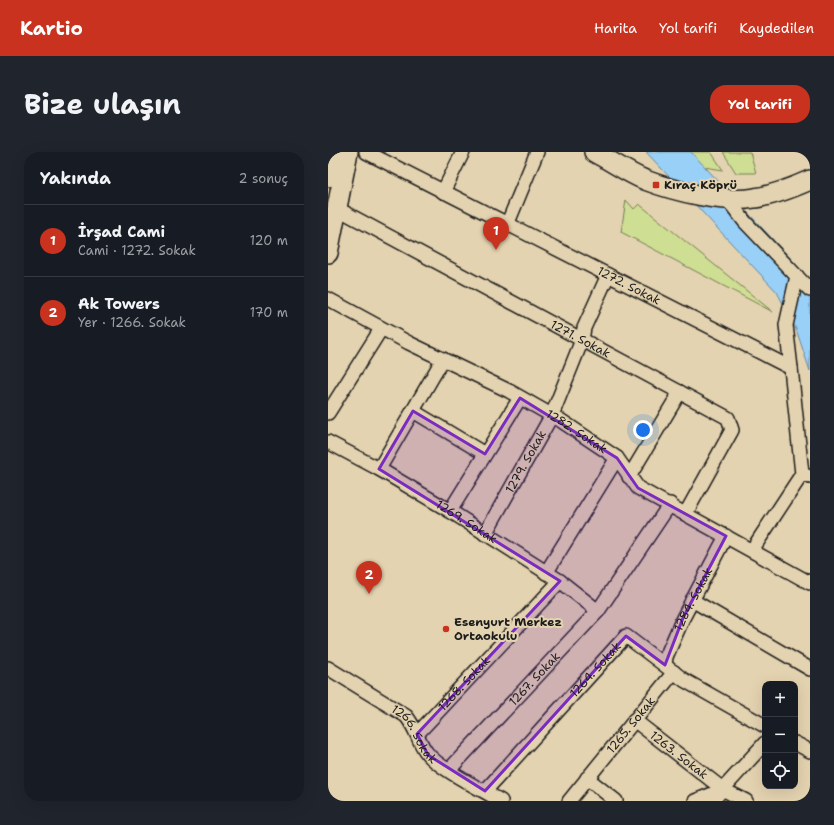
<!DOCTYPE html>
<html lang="tr">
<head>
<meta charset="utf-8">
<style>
  body { margin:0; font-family:"Shantell Sans",sans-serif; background:#20242c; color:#f1f3f6 }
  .controls { position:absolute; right:12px; bottom:12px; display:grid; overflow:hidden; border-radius:8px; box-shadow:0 4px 16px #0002 }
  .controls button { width:36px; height:36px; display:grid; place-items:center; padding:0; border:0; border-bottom:1px solid #363941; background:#171b24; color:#f1f3f6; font:20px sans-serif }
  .you { position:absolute; left:315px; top:278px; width:14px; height:14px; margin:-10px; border:3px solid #fff; border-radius:50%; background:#1a73e8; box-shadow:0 0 0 6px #1a73e833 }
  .badge { display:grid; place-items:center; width:26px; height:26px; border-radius:50%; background:#c8321e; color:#fff; font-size:13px; font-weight:700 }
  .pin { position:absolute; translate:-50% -33px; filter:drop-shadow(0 1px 2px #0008) }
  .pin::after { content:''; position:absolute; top:21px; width:14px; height:12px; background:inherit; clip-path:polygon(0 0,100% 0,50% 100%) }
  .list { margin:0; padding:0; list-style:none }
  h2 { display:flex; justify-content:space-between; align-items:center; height:52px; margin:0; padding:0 16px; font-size:17px }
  h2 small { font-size:13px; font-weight:400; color:#9ea1a6 }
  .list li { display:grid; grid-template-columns:26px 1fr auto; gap:12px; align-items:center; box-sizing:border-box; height:72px; padding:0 16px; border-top:1px solid #363941 }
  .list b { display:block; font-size:15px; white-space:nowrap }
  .list p { margin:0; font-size:13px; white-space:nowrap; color:#9ea1a6 }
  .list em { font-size:13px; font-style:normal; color:#9ea1a6 }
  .icon { flex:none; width:22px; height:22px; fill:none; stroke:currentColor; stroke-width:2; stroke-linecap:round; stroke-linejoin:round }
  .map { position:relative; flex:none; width:482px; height:649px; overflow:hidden; border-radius:16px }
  header { display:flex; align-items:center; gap:24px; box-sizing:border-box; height:56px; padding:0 20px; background:#c8321e; color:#fff }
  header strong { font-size:19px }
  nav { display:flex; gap:22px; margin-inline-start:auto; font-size:14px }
  .intro { display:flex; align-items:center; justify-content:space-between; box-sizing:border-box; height:96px; padding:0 24px }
  h1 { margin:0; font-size:28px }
  .button { padding:10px 18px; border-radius:16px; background:#c8321e; color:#fff; font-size:14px; font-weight:700 }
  main { display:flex; gap:24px; padding:0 24px }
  aside { flex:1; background:#171b24; border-radius:16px; box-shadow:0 4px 16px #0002 }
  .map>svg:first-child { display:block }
</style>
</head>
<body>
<header>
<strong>Kartio</strong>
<nav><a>Harita</a><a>Yol tarifi</a><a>Kaydedilen</a></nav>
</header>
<div class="intro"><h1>Bize ulaşın</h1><a class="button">Yol tarifi</a></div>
<main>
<aside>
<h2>Yakında<small>2 sonuç</small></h2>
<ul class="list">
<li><span class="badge">1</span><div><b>İrşad Cami</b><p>Cami · 1272. Sokak</p></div><em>120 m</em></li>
<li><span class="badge">2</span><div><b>Ak Towers</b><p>Yer · 1266. Sokak</p></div><em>170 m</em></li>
</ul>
</aside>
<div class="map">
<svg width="482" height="649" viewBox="0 0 482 649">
  <rect width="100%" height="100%" fill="#e4d3b0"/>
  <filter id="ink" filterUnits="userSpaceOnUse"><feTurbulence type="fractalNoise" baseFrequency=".025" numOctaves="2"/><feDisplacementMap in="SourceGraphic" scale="8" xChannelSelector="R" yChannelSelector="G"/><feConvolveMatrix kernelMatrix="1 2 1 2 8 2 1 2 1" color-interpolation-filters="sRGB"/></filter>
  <g filter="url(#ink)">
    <g fill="#cede92" stroke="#757d57">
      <path d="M 328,0 L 383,0 L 395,18 L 370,14 Z"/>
      <path d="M 395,0 L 422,0 L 428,21 L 408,21 Z"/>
      <path d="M 298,48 L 306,57 L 311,52 L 445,160 L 293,80 Z"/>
    </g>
    <path fill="#99d0f8" stroke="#6788a0" d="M 318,0 L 363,0 L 466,110 L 482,139 L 482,219 L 468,177 L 449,140 Z"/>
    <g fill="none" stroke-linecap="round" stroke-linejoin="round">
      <defs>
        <g id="minor">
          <path id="s1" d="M 38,0 L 463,216 L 474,322 L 482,325"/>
          <path d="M 115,40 L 135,0"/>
          <path d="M 400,48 L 417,70 L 482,138"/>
          <path id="s2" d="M 10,57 L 400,266 L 404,278 L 358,361"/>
          <path d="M 179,73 L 209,0"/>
          <path id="s3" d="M 0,147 L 81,191 L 181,239 L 232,268 L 289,306 L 310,336 L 482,431"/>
          <path d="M 463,216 L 458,173 L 469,124"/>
          <path d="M 85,259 L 157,302"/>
          <path d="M 0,261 L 53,177"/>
          <path id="s4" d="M 0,290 L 51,317 L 122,359 L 232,429 L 270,459"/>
          <path d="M 51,317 L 115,207"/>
          <path d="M 301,325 L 352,240"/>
          <path d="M 122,359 L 192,246"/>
          <path id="s5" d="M 157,382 L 224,263 L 254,188 L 256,176 L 280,123"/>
          <path d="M 424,398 L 474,322"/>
          <path d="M 218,421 L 289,306"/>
          <path d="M 364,448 L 482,517"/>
          <path id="s6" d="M 337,513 L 338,505 L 355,466 L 398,384"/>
          <path id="s7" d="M 0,516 L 78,564 C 88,575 90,590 99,601 C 111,617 155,638 173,649"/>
          <path id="s8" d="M 306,568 L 396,638 L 418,649"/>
          <path id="s9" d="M 89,582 L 232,429"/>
          <path d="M 467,591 L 482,599"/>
          <path id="s10" d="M 121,618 L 270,459 L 342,352"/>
          <path d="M 259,626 L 288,649"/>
          <path id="s11" d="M 157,639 L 298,484 L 356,528 L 437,574"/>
          <path id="s12" d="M 241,649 L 346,520"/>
          <path d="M 367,649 L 392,639"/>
          <path d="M 384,649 L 437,591"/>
        </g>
        <g id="secondary">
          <path d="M 266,0 C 283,9 300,21 317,28 C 346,39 397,52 427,46 C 447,43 464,36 482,28"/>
          <path d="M 0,25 L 4,0"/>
          <path d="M 0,101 L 20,0"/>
        </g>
      </defs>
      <use href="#minor" stroke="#1c1c1c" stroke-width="16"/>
      <use href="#secondary" stroke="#1c1c1c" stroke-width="22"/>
      <use href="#minor" stroke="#e4d3b0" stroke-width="13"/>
      <use href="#secondary" stroke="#e4d3b0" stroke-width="19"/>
    </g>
  </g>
  <path fill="#7b2cbf" fill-opacity="0.2" stroke="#7b2cbf" stroke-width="3" stroke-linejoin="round" d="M 192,246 L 289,306 L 310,336 L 398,384 L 355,466 L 337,513 L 298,484 L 157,639 L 100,603 L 89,582 L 232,429 L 51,317 L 85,259 L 157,302 Z"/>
  <g fill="#c8321e" stroke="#e4d3b0" stroke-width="1.5">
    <rect x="324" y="29" width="8" height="8" rx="2"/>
    <circle cx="118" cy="477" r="4"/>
  </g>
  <g text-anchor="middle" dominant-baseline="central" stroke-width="4" stroke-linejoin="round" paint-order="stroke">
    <g font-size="12" font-weight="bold" fill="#1c1c1c" stroke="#e4d3b0" text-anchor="start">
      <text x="336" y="33">Kıraç Köprü</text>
      <text x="126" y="470">Esenyurt Merkez<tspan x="126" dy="14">Ortaokulu</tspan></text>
    </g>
    <g font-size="12" fill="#1c1c1c" stroke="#e4d3b0">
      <text stroke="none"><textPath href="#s1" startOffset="295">1272. Sokak</textPath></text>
      <text stroke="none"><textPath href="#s2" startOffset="275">1271. Sokak</textPath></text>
      <text stroke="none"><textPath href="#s3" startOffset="282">1282. Sokak</textPath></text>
      <text stroke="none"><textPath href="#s5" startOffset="83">1279. Sokak</textPath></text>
      <text stroke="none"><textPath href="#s4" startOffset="160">1269. Sokak</textPath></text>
      <text stroke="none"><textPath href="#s6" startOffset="72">1284. Sokak</textPath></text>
      <text stroke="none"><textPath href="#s11" startOffset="164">1264. Sokak</textPath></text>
      <text stroke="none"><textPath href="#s10" startOffset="125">1267. Sokak</textPath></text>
      <text stroke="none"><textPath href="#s9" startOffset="69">1268. Sokak</textPath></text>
      <text stroke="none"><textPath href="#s12" startOffset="98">1265. Sokak</textPath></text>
      <text stroke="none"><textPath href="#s7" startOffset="111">1266. Sokak</textPath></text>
      <text stroke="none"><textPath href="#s8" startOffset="57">1263. Sokak</textPath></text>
    </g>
  </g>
</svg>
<div class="controls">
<button>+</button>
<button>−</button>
<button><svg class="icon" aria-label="locate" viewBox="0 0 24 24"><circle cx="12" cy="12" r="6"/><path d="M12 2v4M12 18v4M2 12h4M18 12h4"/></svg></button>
</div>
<div class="you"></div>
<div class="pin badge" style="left:168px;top:98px">1</div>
<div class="pin badge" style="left:41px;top:442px">2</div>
</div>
</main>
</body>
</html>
